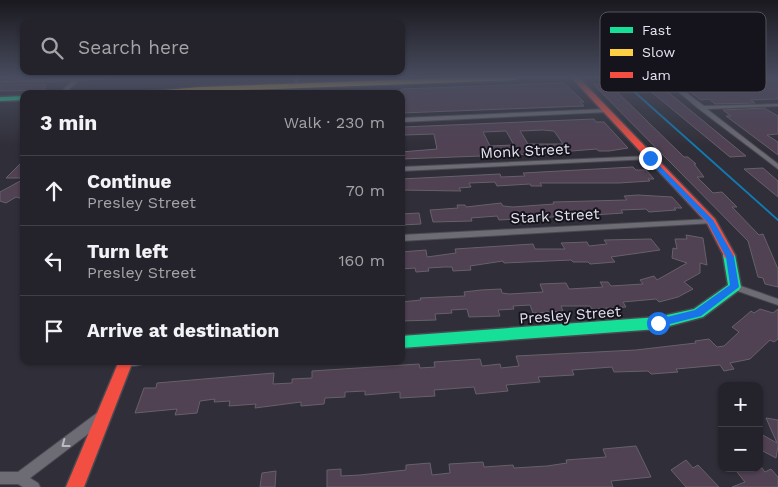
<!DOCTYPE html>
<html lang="en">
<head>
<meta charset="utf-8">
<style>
  body { margin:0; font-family:"Work Sans",sans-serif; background:#302f36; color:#f1f3f6 }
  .controls { position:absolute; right:15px; bottom:15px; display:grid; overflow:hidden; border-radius:10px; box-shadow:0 1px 4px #0004 }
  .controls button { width:45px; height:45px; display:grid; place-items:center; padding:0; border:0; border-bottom:1px solid #413f47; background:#24222a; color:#f1f3f6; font:25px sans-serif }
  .stop { position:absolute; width:15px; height:15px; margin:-11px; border:4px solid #1a73e8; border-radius:50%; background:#fff }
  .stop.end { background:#1a73e8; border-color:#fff; box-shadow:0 1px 5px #0008 }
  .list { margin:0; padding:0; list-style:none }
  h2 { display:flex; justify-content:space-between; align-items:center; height:65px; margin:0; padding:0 20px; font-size:21px }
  h2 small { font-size:16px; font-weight:400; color:#a3a4a8 }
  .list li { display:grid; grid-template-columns:32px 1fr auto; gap:15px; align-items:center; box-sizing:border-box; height:70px; padding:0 20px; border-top:1px solid #413f47 }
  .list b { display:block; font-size:19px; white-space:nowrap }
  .list p { margin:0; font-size:16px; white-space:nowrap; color:#a3a4a8 }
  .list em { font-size:16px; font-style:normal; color:#a3a4a8 }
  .icon { flex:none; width:28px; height:28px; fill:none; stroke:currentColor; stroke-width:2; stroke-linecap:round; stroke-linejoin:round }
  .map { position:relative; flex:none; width:778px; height:487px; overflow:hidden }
  .search { position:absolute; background:#24222a; box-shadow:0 1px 4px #0004; left:20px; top:20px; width:385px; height:55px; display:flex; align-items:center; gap:12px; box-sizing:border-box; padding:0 18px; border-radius:10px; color:#a3a4a8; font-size:19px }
  .panel { position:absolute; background:#24222a; box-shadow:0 1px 4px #0004; left:20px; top:90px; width:385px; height:275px; border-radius:10px }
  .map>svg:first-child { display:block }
</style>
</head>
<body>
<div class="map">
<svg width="778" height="487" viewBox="0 0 778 487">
  <rect width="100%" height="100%" fill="#302e38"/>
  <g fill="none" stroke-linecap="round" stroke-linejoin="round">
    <path stroke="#107ab1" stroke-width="2" d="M 620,79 L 778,220"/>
  </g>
  <g fill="#504153" stroke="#666169" fill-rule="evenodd">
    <path d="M 700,78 L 778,78 L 778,99 L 750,100 L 755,103 L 715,104 L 709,99 L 701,100 L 675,80 Z"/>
    <path d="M 650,79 L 674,97 L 746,156 L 730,157 L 637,80 Z"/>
    <path d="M 564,83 L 584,102 L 580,102 L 584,106 L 401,113 L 401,89 Z"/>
    <path d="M 45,84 L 45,90 L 0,91 L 0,85 Z"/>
    <path d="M 593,84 L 609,84 L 684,157 L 688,157 L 696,164 L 694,164 L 704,177 L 697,177 L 713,193 L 722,192 L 737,207 L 732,207 L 759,235 L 763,234 L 778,269 L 778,287 L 765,284 L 763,278 L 758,277 L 748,241 Z"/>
    <path d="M 764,108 L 778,116 L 778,134 L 767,135 L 778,142 L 778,155 L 726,116 L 731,116 L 723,110 Z"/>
    <path d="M 594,119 L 596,122 L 604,122 L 628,148 L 609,151 L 599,151 L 596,149 L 535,154 L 401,159 L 401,152 L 437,149 L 434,134 L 405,135 L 403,127 ZM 543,130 L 554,131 L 563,144 L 528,144 L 520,131 ZM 506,131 L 514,145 L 490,146 L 483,132 Z"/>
    <path d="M 24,160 L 24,178 L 6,178 Z"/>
    <path d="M 633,167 L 636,170 L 646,170 L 654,179 L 648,179 L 650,181 L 619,183 L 540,183 L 542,186 L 531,186 L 530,184 L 497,186 L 495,182 L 469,183 L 471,187 L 459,188 L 461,191 L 401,190 L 401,179 L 500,174 L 501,177 L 525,176 L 523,173 Z"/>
    <path d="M 763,168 L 778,181 L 778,197 L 744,169 Z"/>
    <path d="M 24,179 L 24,199 L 16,197 L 6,203 L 0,201 L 0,192 Z"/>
    <path d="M 638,195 L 672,197 L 682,208 L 674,208 L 676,210 L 649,212 L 646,209 L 621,210 L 623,213 L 594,215 L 584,211 L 568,212 L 570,216 L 499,220 L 497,216 L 471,218 L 472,221 L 433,222 L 430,210 L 458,208 L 457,205 L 465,205 L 466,207 L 501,203 L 503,206 L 513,207 L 554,204 L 553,202 L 627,200 L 624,196 Z"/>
    <path d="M 419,213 L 421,224 L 401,225 L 401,214 Z"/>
    <path d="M 686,235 L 703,238 L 707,265 L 700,263 L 700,273 L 684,282 L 693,289 L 678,297 L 659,302 L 656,299 L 623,302 L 626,307 L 592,309 L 590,306 L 561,306 L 563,311 L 533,313 L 530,305 L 513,306 L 514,309 L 498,310 L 500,316 L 469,317 L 467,309 L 451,310 L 452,313 L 435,314 L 436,320 L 401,321 L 401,302 L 421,300 L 420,298 L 465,296 L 464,292 L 481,290 L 501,289 L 502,293 L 509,294 L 543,292 L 540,284 L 566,283 L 569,289 L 603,287 L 600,282 L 608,282 L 611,286 L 643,284 L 640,280 L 654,276 L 657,280 L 687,263 L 672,258 L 673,248 L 677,249 L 675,239 L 687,239 Z"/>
    <path d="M 651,239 L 660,250 L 611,257 L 615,262 L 590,264 L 588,262 L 573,262 L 571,260 L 504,263 L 503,261 L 470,266 L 471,270 L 453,271 L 452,267 L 444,267 L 428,268 L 429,271 L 416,272 L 415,268 L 401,269 L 401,252 L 426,250 L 427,257 L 456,253 L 455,249 L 533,244 L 535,249 L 565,249 L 561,243 L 587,242 L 589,246 L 607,244 L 604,240 Z"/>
    <path d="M 760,309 L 773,313 L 778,309 L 778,339 L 774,342 L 770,340 L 750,359 L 730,363 L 734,369 L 724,371 L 720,365 L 676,369 L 678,372 L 651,374 L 648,371 L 614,372 L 612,367 L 572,370 L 574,375 L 538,377 L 540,382 L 506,385 L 508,391 L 476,394 L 474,387 L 434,390 L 435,396 L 400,398 L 400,392 L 365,395 L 365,391 L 345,392 L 345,397 L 325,398 L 324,404 L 301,406 L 301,402 L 255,408 L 256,404 L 229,406 L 230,401 L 214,402 L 215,399 L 200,401 L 197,413 L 175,415 L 177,409 L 135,413 L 144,388 L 156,388 L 157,383 L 274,373 L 273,384 L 292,383 L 292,379 L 312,378 L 312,371 L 419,364 L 420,368 L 435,367 L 434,362 L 480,359 L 482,366 L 500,364 L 501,368 L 519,366 L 516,356 L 636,350 L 696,343 L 695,341 L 709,339 L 717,347 L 724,346 L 739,332 L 732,327 L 743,318 L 751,311 L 754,313 Z"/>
    <path d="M 766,418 L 778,420 L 778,446 L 776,458 L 759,449 L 759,433 L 777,443 Z"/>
    <path d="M 636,446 L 651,477 L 611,481 L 613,487 L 327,487 L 327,470 L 341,469 L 341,476 L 360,475 L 406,470 L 406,465 L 430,463 L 432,475 L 450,473 L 449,464 L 483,462 L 484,467 L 513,465 L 514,468 L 547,466 L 567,463 L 566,460 L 606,457 L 603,449 Z"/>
    <path d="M 686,460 L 693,468 L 698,465 L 719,487 L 686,487 L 671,470 Z"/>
    <path d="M 742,468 L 762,468 L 765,472 L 771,469 L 778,477 L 778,487 L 732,487 L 745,482 L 737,472 Z"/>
    <path d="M 276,471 L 275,487 L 260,487 L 262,473 Z"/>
  </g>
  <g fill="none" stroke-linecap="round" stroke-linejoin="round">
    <defs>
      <g id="street">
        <path d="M 61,78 L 112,78 L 78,81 L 64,94 L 59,94 L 72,81 L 0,83 L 0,81 Z"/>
        <path d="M 295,78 L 299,78 L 298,86 L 296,87 L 294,86 Z"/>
        <path d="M 662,78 L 667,78 L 704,106 L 778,104 L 778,106 L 707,109 L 778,164 L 778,169 L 699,109 Z"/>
        <path d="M 606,109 L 609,111 L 608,112 L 401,122 L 401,118 Z"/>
        <path d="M 649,156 L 652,158 L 651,159 L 401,171 L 401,167 Z"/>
        <path d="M 711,219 L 714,219 L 715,221 L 714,223 L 401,241 L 401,235 Z"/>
        <path d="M 735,284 L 778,299 L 778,305 L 732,289 L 731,287 L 732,285 Z"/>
        <path d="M 121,361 L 145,361 L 143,364 C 137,366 128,367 122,365 Z"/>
        <path d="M 101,412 L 105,413 L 106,417 L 105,421 L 30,478 L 38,483 L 40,487 L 23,487 L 18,484 L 0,484 L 0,472 L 18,472 L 97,413 Z"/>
      </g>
      <g id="fast">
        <path d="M 24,96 L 24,100 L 0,101 L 0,97 Z"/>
        <path d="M 729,251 L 735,255 L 741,287 L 739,290 L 703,317 L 658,329 L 401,348 L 401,336 L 658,317 L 694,309 L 728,285 L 723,255 Z"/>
      </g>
      <path id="slow" d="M 445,78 L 518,78 L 515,80 L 137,94 L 140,92 L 200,87 Z"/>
      <g id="jam">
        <path d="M 572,78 L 579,78 L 715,219 L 735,255 L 733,258 L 725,258 L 707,223 Z"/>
        <path d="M 119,361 L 133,361 L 84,487 L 66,487 Z"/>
      </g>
    </defs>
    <use href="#street" stroke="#4a4951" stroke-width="2"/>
    <use href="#fast" stroke="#4a4951" stroke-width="3"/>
    <use href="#slow" stroke="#4a4951" stroke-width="3"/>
    <use href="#jam" stroke="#4a4951" stroke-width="3"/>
    <use href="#street" fill="#6d6b74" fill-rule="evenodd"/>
    <use href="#fast" fill="#16e098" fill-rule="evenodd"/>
    <use href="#slow" fill="#ffcf43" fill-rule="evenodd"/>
    <use href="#jam" fill="#f24e42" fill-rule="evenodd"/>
  </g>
  <defs><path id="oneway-chevron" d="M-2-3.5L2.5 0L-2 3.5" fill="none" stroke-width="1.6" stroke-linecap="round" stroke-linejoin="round" transform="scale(1.25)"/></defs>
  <use stroke="#bbb9c5" href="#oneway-chevron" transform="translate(65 444) rotate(143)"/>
  <linearGradient id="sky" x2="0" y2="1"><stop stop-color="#1a191f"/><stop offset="0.53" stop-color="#484c5e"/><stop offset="1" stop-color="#484c5e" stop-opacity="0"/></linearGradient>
  <rect width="778" height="147" fill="url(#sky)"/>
  <path fill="#1a73e8" d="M 650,156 L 713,220 L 734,257 L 739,287 L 701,316 L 658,327 L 655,326 L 655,320 L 695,310 L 730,285 L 726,257 L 708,223 L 647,159 Z"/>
  <g text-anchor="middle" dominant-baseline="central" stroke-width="4" stroke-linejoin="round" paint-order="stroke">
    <g font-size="15" fill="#e5e3f0" stroke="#15141c">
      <text transform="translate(525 151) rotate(-3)">Monk Street</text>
      <text transform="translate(555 216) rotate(-3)">Stark Street</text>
      <text transform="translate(570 315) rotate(-4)">Presley Street</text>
    </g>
  </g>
  <rect x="600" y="12" width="166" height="80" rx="8" fill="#15141c" stroke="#53525c" stroke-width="1"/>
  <rect x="610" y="27" width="23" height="6" fill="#16e098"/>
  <rect x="610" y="49" width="23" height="7" fill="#ffcf43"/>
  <rect x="610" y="72" width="23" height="6" fill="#f24e42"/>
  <g font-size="14" fill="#e5e3f0">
    <text x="642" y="35">Fast</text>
    <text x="642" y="57">Slow</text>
    <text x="642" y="80">Jam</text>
  </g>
</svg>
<div class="controls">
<button>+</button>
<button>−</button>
</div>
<div class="stop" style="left:658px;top:323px"></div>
<div class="stop end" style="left:650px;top:158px"></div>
<div class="search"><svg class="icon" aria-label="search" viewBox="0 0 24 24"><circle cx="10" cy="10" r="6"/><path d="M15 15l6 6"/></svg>Search here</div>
<section class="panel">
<h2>3 min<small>Walk · 230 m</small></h2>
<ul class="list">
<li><svg class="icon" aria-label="ahead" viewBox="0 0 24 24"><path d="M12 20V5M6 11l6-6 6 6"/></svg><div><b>Continue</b><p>Presley Street</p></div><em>70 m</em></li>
<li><svg class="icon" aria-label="left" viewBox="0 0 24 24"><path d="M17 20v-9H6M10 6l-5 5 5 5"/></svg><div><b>Turn left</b><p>Presley Street</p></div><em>160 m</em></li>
<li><svg class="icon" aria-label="arrive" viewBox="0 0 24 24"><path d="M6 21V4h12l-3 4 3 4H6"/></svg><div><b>Arrive at destination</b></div></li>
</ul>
</section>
</div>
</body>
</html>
